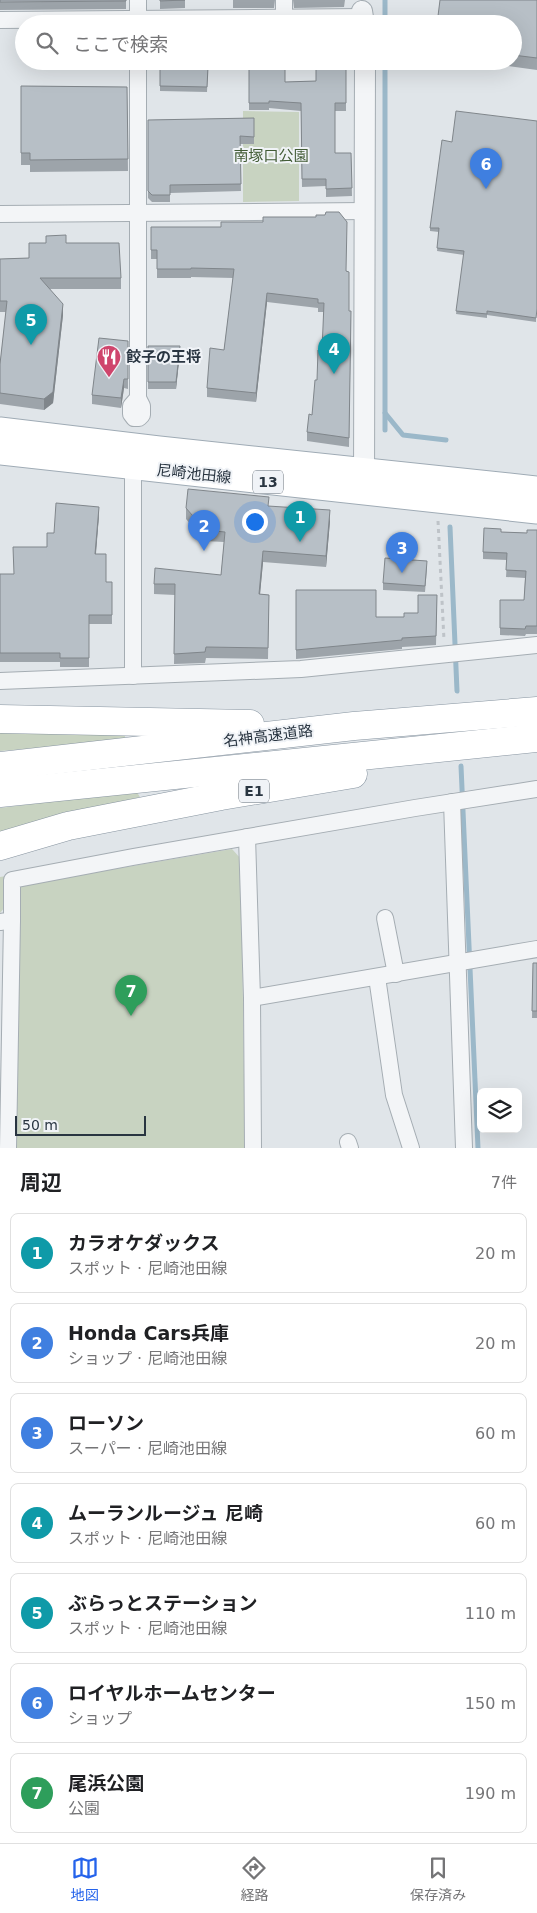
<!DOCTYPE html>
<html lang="ja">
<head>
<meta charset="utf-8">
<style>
  body { margin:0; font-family:"DejaVu Sans","Noto Sans JP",sans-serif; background:#f6f6f6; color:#202124 }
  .controls { position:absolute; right:15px; bottom:15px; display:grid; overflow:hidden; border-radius:8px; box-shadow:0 5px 20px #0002 }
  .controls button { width:45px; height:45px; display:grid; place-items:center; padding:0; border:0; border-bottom:1px solid #e0e0e0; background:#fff; color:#202124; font:25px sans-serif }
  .scale { position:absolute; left:15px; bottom:12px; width:131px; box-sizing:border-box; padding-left:5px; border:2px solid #293541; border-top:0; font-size:14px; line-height:18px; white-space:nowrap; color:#293541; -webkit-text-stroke:4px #f0f3f7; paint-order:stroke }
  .you { position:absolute; left:254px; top:521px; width:18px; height:18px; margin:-12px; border:4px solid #fff; border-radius:50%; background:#1a73e8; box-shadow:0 0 0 8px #1a73e833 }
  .badge { display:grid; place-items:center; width:32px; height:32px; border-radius:50%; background:#2563eb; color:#fff; font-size:16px; font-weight:700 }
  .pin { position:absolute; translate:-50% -41px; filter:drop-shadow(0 1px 2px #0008) }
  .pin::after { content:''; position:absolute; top:26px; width:18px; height:15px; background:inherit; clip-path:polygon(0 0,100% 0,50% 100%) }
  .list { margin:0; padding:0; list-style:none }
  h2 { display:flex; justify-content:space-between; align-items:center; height:65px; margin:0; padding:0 20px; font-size:21px }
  h2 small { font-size:16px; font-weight:400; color:#757577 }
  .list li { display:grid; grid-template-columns:32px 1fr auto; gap:15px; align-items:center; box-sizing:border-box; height:80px; margin:0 10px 10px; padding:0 10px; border:1px solid #e0e0e0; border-radius:8px }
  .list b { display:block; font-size:19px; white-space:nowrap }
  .list p { margin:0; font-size:16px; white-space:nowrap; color:#757577 }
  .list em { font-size:16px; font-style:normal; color:#757577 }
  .icon { flex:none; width:28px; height:28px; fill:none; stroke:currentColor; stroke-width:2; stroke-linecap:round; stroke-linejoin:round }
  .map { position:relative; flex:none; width:537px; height:1148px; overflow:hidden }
  .search { position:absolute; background:#fff; box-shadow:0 5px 20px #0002; left:15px; right:15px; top:15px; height:55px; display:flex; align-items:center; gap:12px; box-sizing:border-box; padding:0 18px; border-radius:28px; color:#757577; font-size:19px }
  .sheet { height:695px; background:#fff }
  nav { display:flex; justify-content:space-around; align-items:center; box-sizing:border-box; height:70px; border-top:1px solid #e0e0e0; background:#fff; font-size:14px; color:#757577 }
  nav a { display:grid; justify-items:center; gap:2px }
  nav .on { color:#2563eb }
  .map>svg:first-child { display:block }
</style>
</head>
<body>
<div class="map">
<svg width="537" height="1148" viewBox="0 0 537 1148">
  <rect width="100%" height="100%" fill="#e0e5e9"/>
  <g fill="#c8d3c1">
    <path d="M 243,111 L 299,112 L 299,201 L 243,202 Z"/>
    <path d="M 0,727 L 125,727 L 125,741 L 0,751 Z"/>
    <path d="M 136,791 L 140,797 L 0,832 L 0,808 Z"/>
    <path d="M 232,849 L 241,859 L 245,1148 L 16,1148 L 21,885 Z"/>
    <path d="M 7,876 L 5,907 L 0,913 L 0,877 Z"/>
  </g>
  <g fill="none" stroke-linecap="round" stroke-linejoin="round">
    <g stroke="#9bb8c9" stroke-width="5">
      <path d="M 385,0 L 385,24"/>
      <path d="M 385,413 L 403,435 L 446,440"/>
      <path d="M 385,430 L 385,61"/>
      <path d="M 450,527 L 457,691"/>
      <path d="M 461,766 L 478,1148"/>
    </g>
    <defs>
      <g id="minor">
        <path d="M 138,0 L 138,24"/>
        <path d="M 284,0 L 284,18"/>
        <path d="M 0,20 L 363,17"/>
        <path d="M 0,214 L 365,211"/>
        <path d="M 138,398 L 131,406 L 131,414 L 134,418 L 139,418 L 142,415 L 142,406 L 138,398 L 138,61"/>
        <path d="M 133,676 L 133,467"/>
        <path d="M 0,681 L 301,669 L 537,645"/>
        <path d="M 452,802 L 464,1148"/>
        <path d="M 247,837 L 252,998 L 253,1148"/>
        <path d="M 385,918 L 396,974"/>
        <path d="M 0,922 L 12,920 L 12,880 L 133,857 L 415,808 L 537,789"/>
        <path d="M 377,977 L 394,1095 L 411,1148"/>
        <path d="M 252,998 L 537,949"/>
        <path d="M 348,1142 L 350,1148"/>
        <path d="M 8,1148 L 12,920"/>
      </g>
      <g id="tertiary">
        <path d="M 362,11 L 364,24"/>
        <path d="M 364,486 L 365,61"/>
      </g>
      <g id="primary">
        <path d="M 0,430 L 159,449 L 537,489"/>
        <path d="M 0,452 L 537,511"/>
      </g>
      <g id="motorway">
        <path d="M 0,719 L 250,724"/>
        <path d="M 0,766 L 354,726 L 537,711"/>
        <path d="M 0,793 L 537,738"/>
        <path d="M 0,846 L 68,826 L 221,796 L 353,774"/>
      </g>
    </defs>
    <use href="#minor" stroke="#a5adb3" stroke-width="18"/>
    <use href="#tertiary" stroke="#a5adb3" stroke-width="22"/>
    <use href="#primary" stroke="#9fabb5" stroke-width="27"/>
    <use href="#motorway" stroke="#8794a0" stroke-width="29"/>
    <path stroke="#bec3c8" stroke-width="3" stroke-dasharray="4 4" stroke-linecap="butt" d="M 438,521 L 444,640"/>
    <use href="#minor" stroke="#f3f5f7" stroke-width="16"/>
    <use href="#tertiary" stroke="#f3f5f7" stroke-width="20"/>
    <use href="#primary" stroke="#fff" stroke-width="25"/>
    <use href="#motorway" stroke="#fff" stroke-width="28"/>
  </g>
  <g fill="#9da4aa">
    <path d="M 0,0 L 126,0 L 126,9 L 0,10 Z"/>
    <path d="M 160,0 L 185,0 L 185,8 L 160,9 Z"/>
    <path d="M 233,0 L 275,0 L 274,8 L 233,8 Z"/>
    <path d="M 293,0 L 345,0 L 344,7 L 294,8 Z"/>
    <path d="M 537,0 L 537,70 L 470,61 L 513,61 L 513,24 Z"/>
    <path d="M 160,61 L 208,67 L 207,92 L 160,91 Z"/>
    <path d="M 249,61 L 285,82 L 316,81 L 346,61 L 346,111 L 335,111 L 335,153 L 351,153 L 352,196 L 326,197 L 326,186 L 302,187 L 301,111 L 269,108 L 269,110 L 249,110 Z"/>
    <path d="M 21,86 L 127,87 L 128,171 L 30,172 L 30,165 L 21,165 Z"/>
    <path d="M 254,118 L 254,144 L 240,144 L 241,191 L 170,193 L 170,202 L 152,202 L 148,198 L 148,120 Z"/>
    <path d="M 537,121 L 536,322 L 487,315 L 487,318 L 456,314 L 464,255 L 437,251 L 439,232 L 430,231 L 430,228 L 452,142 Z"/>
    <path d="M 151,227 L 347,271 L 349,311 L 351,320 L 349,447 L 307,441 L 307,432 L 312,415 L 322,350 L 324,312 L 318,312 L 318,308 L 267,302 L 256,402 L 207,397 L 207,388 L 224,350 L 233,278 L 191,277 L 191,278 L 157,278 L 157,259 L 151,259 Z"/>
    <path d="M 66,243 L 121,278 L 121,289 L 50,289 L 63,315 L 53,403 L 44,410 L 0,404 L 0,364 L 6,312 L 0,312 L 0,259 L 29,258 Z"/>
    <path d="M 128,341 L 128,389 L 124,388 L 121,408 L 92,404 L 92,395 Z"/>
    <path d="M 148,346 L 180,352 L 176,389 L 148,389 Z"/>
    <path d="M 269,506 L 330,521 L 326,567 L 263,562 L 260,594 L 269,595 L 268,659 L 206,658 L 205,663 L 174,664 L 175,595 L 154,594 L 154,584 L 221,575 L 224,542 L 205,541 L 186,519 L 186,508 Z"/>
    <path d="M 99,515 L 96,554 L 106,582 L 112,582 L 112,624 L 89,624 L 89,667 L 60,667 L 60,662 L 0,662 L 0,574 L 14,574 L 47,547 L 54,533 Z"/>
    <path d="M 537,530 L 537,634 L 526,634 L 525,636 L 500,635 L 500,600 L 524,600 L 525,578 L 506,577 L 507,560 L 483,559 L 483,552 L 501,532 L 527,533 Z"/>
    <path d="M 427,568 L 425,592 L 383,590 L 383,583 Z"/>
    <path d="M 296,590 L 376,617 L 404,617 L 418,613 L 437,595 L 436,645 L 402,647 L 402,649 L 296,659 Z"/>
    <path d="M 533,963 L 537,963 L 537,1018 L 532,1018 Z"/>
  </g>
  <g fill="#80868b">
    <path d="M 267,293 L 267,302 L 256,402 L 256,393 Z"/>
    <path d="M 63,304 L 63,315 L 53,403 L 44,410 L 44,399 Z"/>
    <path d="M 180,346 L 180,352 L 176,389 L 176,382 Z"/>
    <path d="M 124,379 L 124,388 L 121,408 L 121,398 Z"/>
    <path d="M 99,507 L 99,515 L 95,563 L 95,554 Z"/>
    <path d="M 330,510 L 330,521 L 326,567 L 326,556 Z"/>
    <path d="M 263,551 L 263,562 L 259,605 L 259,594 Z"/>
  </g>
  <g fill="#b7bfc6" stroke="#80868b">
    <path d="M 0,0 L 126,0 L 126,1 L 0,2 Z"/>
    <path d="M 160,0 L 185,0 L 160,1 Z"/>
    <path d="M 440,0 L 537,0 L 537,58 L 513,55 L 513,24 L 437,24 Z"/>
    <path d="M 323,20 L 344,20 L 344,24 L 320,24 Z"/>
    <path d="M 186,23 L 188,24 L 160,24 Z"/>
    <path d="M 160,61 L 203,61 L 203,67 L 208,67 L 207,87 L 160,86 Z"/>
    <path d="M 249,61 L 285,61 L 285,82 L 316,81 L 316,61 L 346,61 L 346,103 L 335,103 L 335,153 L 351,153 L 352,188 L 326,189 L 326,179 L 302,179 L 301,103 L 269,101 L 269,103 L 249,103 Z"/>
    <path d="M 21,86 L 127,87 L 128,159 L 30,160 L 30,153 L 21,153 Z"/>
    <path d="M 456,111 L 537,121 L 537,309 L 536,318 L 487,311 L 487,314 L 456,311 L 464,251 L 437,248 L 439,228 L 430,228 L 442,140 L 452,142 Z"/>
    <path d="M 254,118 L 254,137 L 240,136 L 241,184 L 170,185 L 170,195 L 152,195 L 148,191 L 148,120 Z"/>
    <path d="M 326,212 L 339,212 L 347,222 L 346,271 L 349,272 L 349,311 L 351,311 L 349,438 L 307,432 L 309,414 L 312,415 L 315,380 L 317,380 L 318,350 L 322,350 L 324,303 L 318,303 L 318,299 L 267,293 L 256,393 L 207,388 L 210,348 L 224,350 L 234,269 L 191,268 L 191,269 L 157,269 L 157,250 L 151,250 L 151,227 L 221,227 L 221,222 L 263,222 L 263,217 L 316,217 L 316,215 L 325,215 Z"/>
    <path d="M 66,235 L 66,243 L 119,243 L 121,278 L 40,278 L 63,304 L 53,392 L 44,399 L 0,393 L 0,364 L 7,301 L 0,301 L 0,259 L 29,258 L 29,243 L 46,243 L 46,236 Z"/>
    <path d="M 99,338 L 128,341 L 128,379 L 124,379 L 121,398 L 92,395 Z"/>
    <path d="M 148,346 L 180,346 L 176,382 L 148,382 Z"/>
    <path d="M 188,489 L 269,497 L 268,506 L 330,510 L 326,556 L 263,551 L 259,594 L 269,595 L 268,648 L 206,647 L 205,652 L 174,654 L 175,584 L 154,584 L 155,568 L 221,575 L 225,532 L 205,530 L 186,508 Z"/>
    <path d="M 56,503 L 99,507 L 95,554 L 106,554 L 106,582 L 112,582 L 112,615 L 89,615 L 89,658 L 60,658 L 60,653 L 0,653 L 0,574 L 14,574 L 13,547 L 47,547 L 47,533 L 54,533 Z"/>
    <path d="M 484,528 L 501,529 L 501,532 L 527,533 L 527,530 L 537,530 L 537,626 L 526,626 L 525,629 L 500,628 L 500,600 L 524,600 L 526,571 L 506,570 L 507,553 L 483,552 Z"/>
    <path d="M 385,558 L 427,561 L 425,586 L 383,583 Z"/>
    <path d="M 296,590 L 376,590 L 376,617 L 404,617 L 404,613 L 418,613 L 418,595 L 437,595 L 436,636 L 402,638 L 402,640 L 296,650 Z"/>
    <path d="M 533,963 L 537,963 L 537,1011 L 532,1011 Z"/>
  </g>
  <defs>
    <symbol id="restaurant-pin" viewBox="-11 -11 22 30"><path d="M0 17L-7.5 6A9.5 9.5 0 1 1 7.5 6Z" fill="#cf456c" stroke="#f0f3f7"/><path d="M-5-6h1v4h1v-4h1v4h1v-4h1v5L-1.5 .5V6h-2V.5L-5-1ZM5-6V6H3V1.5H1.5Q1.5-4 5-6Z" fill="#fff"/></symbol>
  </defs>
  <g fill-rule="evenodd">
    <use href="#restaurant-pin" x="95" y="343" width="28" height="38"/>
  </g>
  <g text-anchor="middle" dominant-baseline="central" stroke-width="4" stroke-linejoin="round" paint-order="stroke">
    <g fill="#f0f3f7" stroke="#656e78" stroke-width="1">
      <rect x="253" y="470.5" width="30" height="23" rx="4"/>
      <rect x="239" y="779.5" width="30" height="23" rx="4"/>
    </g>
    <g font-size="14" font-weight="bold" fill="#293541">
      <text x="268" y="482">13</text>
      <text x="254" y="791">E1</text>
    </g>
    <g font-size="15" fill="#425c36" stroke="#f0f3f7">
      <text x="271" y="156">南塚口公園</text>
    </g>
    <g font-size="15" font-weight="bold" fill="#293541" stroke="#f0f3f7" text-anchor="start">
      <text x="126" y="357">餃子の王将</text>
    </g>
    <g font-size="15" fill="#293541" stroke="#f0f3f7">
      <text transform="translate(194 474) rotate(6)">尼崎池田線</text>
      <text transform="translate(268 736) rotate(-7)">名神高速道路</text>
    </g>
  </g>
</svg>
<div class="controls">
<button><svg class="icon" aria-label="layers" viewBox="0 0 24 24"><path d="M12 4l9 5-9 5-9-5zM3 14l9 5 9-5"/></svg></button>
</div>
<div class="scale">50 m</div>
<div class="you"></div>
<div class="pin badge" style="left:300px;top:542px;background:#0f9aa8">1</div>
<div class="pin badge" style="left:204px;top:551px;background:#3f7fe0">2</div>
<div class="pin badge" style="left:402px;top:573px;background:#3f7fe0">3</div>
<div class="pin badge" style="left:334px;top:374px;background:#0f9aa8">4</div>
<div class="pin badge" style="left:31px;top:345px;background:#0f9aa8">5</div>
<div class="pin badge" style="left:486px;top:189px;background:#3f7fe0">6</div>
<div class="pin badge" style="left:131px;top:1016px;background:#2e9e5b">7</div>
<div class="search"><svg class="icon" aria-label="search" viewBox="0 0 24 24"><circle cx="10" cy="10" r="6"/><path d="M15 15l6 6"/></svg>ここで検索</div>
</div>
<section class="sheet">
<h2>周辺<small>7件</small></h2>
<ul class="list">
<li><span class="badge" style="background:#0f9aa8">1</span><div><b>カラオケダックス</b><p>スポット · 尼崎池田線</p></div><em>20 m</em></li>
<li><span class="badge" style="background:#3f7fe0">2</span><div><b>Honda Cars兵庫</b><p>ショップ · 尼崎池田線</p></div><em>20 m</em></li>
<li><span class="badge" style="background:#3f7fe0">3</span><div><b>ローソン</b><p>スーパー · 尼崎池田線</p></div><em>60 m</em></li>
<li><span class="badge" style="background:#0f9aa8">4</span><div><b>ムーランルージュ 尼崎</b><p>スポット · 尼崎池田線</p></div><em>60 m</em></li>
<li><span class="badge" style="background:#0f9aa8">5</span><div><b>ぶらっとステーション</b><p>スポット · 尼崎池田線</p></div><em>110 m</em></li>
<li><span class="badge" style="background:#3f7fe0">6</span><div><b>ロイヤルホームセンター</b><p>ショップ</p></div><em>150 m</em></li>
<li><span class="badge" style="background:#2e9e5b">7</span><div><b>尾浜公園</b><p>公園</p></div><em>190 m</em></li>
</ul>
</section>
<nav>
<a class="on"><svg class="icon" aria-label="map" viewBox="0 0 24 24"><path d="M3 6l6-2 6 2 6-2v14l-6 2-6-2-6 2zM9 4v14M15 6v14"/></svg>地図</a>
<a><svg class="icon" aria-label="directions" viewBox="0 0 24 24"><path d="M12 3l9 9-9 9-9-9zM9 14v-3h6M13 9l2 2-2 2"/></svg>経路</a>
<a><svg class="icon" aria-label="saved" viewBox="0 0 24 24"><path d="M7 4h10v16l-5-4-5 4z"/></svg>保存済み</a>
</nav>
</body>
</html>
